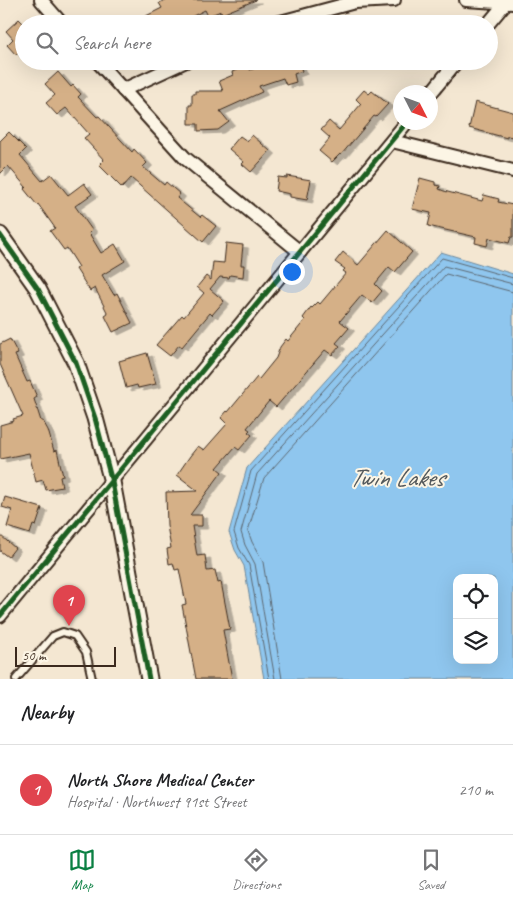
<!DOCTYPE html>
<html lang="en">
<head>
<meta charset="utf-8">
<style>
  body { margin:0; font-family:Caveat,sans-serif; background:#f2f2f2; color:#202124 }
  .controls { position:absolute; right:15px; bottom:15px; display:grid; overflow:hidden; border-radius:10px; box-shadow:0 5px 20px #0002 }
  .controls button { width:45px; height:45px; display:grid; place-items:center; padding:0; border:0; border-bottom:1px solid #e0e0e0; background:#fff; color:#202124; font:25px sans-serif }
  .compass { position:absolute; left:393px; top:85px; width:45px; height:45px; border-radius:50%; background:#fff; box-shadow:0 5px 20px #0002; rotate:132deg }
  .scale { position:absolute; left:15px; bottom:12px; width:101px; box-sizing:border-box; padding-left:5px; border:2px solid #3b2a1e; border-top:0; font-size:14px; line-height:18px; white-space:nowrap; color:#3b2a1e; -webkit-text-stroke:4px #fcf5e5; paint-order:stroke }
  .you { position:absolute; left:291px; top:271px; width:18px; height:18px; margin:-12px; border:4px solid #fff; border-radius:50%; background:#1a73e8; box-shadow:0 0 0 8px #1a73e833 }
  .badge { display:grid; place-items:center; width:32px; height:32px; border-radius:50%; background:#0b8043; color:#fff; font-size:16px; font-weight:700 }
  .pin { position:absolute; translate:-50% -41px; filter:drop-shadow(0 1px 2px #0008) }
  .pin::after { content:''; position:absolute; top:26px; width:18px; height:15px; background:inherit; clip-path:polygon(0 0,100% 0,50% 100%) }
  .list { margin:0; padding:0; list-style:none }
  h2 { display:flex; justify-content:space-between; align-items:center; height:65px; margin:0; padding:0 20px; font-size:21px }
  h2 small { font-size:16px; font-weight:400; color:#757577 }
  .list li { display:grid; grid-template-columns:32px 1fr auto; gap:15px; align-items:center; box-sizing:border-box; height:90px; padding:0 20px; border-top:1px solid #e0e0e0 }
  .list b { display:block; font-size:19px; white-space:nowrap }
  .list p { margin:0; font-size:16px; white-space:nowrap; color:#757577 }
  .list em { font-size:16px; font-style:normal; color:#757577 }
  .icon { flex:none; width:28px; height:28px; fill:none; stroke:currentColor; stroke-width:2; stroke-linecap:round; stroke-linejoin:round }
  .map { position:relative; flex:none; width:513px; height:679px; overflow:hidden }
  .search { position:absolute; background:#fff; box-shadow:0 5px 20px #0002; left:15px; right:15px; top:15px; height:55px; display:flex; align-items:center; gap:12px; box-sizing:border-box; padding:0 18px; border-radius:28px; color:#757577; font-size:19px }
  .sheet { height:155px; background:#fff }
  nav { display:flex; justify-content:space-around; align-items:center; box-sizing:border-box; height:70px; border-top:1px solid #e0e0e0; background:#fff; font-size:14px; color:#757577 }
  nav a { display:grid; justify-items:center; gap:2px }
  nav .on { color:#0b8043 }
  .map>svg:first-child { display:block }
</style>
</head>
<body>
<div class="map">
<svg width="513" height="679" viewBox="0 0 513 679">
  <defs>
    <filter id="shadow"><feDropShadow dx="5.5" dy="3" stdDeviation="0" flood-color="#0004"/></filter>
  </defs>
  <rect width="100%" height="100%" fill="#f4e7d2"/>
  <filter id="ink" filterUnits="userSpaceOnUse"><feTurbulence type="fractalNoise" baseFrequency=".02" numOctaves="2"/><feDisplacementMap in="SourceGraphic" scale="10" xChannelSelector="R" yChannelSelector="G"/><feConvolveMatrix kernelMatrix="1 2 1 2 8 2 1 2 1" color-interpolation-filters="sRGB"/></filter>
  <g filter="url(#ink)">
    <path fill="#8fc6ee" stroke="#6d889b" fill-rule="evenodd" d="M 441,252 L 513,274 L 513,679 L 264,679 L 244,566 L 235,550 L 229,532 L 247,468 ZM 457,578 L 494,578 L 494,660 L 457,660 Z"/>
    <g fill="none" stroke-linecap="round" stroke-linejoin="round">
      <g stroke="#5d6871" stroke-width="1">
        <path d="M 269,679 L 249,565 L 239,548 L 234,532 L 251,471 L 442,258 L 513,278"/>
        <path d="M 275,679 L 255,564 L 245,545 L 241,532 L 257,474 L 444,266 L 513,284"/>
        <path d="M 282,679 L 263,562 L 252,542 L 248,531 L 264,478 L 446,274 L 513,292"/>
      </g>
    </g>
    <g fill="#d5b087" stroke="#3b2a1e" filter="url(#shadow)">
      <path d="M 165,0 L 256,0 L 222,14 L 221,11 L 208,16 L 205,10 L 177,24 L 130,24 L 162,8 L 159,3 Z"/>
      <path d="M 19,19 L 24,24 L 24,51 L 22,49 L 16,55 L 7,45 L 13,39 L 6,31 Z"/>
      <path d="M 276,61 L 298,61 L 302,71 L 294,74 L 296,82 L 286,85 L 283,78 L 259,86 L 262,92 L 220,111 L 229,122 L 218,130 L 198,131 L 198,124 L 189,124 L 189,105 L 192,105 L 192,94 L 195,94 L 195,91 L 223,91 L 219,81 L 233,75 L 232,72 L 248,65 L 250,70 Z"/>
      <path d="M 58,72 L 71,87 L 73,85 L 81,94 L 78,97 L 97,117 L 99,116 L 132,152 L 134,149 L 147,163 L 143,167 L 164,185 L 166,182 L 180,194 L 177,198 L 200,217 L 202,215 L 216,226 L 203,242 L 131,178 L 122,188 L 99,165 L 104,160 L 84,138 L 89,134 L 66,108 L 57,115 L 46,103 L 55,95 L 45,84 Z"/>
      <path d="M 364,90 L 369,94 L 372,91 L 388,104 L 376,117 L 374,116 L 341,155 L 340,154 L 332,162 L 319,151 L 330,138 L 321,130 L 329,121 L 339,130 L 361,104 L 356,99 Z"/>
      <path d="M 475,102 L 513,112 L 513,137 L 507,136 L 507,138 L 469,128 Z"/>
      <path d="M 9,132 L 26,149 L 20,155 L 42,181 L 51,174 L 68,195 L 84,183 L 92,194 L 75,206 L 92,230 L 89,233 L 101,253 L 115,244 L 125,261 L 102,275 L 114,295 L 117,293 L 132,323 L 113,332 L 105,316 L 108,314 L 95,288 L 90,291 L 76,269 L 79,267 L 67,248 L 64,250 L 50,231 L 55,228 L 38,204 L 37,205 L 24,189 L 26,187 L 8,166 L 0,174 L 0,141 Z"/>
      <path d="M 252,135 L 270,151 L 251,172 L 242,164 L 244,162 L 229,149 L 240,136 L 247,141 Z"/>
      <path d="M 287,176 L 311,180 L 307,200 L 290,197 L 290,194 L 276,191 L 278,177 L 287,178 Z"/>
      <path d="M 420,178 L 435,182 L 435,185 L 440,186 L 439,189 L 444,191 L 482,201 L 484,195 L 499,199 L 498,202 L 513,205 L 513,237 L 511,237 L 509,243 L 489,238 L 487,246 L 475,243 L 476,237 L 428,226 L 431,213 L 412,209 Z"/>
      <path d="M 388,230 L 412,252 L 395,272 L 389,267 L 375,284 L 382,291 L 372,303 L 362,295 L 340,321 L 349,328 L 336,343 L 340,346 L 332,355 L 325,350 L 276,407 L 269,401 L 247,428 L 250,430 L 248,432 L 252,435 L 239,450 L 235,447 L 217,468 L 222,472 L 190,515 L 202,515 L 202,526 L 192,526 L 197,556 L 205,555 L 207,571 L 215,570 L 218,583 L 221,582 L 230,629 L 223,630 L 232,679 L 196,679 L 182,605 L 186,604 L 179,569 L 175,570 L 173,563 L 169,564 L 167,549 L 171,548 L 167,526 L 166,492 L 198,491 L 177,475 L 190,456 L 198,446 L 204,450 L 227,424 L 221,418 L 227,411 L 228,412 L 257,377 L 259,379 L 276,358 L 280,347 L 286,339 L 288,341 L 305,320 L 303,318 L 311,307 L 312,308 L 318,302 L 320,304 L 346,273 L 343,271 L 345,269 L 335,262 L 343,252 L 358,265 Z"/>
      <path d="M 226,243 L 243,245 L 241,265 L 244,265 L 243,277 L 230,275 L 229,278 L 220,277 L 210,289 L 224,301 L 212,315 L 210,313 L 182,347 L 179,345 L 170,356 L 156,345 L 182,315 L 184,317 L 204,293 L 197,287 L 206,276 L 211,280 L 213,262 L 224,263 Z"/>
      <path d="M 10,339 L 18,354 L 15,355 L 27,382 L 30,381 L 37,397 L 34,399 L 41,421 L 43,421 L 48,430 L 54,451 L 57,450 L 63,476 L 60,477 L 62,487 L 46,490 L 43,480 L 36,482 L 29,453 L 0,459 L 0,425 L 14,421 L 13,419 L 23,416 L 0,364 L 0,344 Z"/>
      <path d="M 147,353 L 156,384 L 138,388 L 137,385 L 126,388 L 119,361 Z"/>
      <path d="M 5,497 L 42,508 L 36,526 L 33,525 L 30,534 L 7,527 L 12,510 L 2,507 Z"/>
      <path d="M 0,535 L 15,548 L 8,557 L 0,551 Z"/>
    </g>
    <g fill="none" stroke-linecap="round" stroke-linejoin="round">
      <defs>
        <path id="service" d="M 16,679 L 53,636 L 63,632 L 75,636 L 86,652 L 92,679"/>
        <g id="minor">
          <path d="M 41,0 L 62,24"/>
          <path d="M 466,0 L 513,3"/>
          <path d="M 273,24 L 355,2 L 394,0"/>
          <path d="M 488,24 L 508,0"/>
          <path d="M 97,61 L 185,158 L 300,252"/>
          <path d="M 123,90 L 186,61"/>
          <path d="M 430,94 L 457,61"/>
          <path d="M 392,141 L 513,171"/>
          <path d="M 0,616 L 407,122"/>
        </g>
        <path id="tertiary" d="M 0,235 L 38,289 L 76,363 L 95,418 L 112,482 L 149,679"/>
      </defs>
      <use href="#service" stroke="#3b2a1e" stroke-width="10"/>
      <use href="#minor" stroke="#3b2a1e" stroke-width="16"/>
      <use href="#tertiary" stroke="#3b2a1e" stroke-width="19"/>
      <use href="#service" stroke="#fcf5e5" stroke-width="6"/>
      <use href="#minor" stroke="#fcf5e5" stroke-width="12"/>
      <use href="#tertiary" stroke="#fcf5e5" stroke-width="15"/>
      <defs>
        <g id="cycleway">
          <path d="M 0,235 L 38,289 L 76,363 L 95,418 L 112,482 L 149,679"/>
          <path d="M 0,616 L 407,122"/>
        </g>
      </defs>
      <use href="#cycleway" stroke="#fcf5e5" stroke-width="8"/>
      <use href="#cycleway" stroke="#1b5e20" stroke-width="5"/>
    </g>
  </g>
  <g text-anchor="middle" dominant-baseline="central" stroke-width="4" stroke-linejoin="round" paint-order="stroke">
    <g font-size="26" font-style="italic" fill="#54595c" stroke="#fcf5e5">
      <text x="396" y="477">Twin Lakes</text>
    </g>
  </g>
</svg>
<div class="controls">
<button><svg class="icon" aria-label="locate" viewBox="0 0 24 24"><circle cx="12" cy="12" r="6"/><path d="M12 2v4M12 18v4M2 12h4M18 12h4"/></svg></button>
<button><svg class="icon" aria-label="layers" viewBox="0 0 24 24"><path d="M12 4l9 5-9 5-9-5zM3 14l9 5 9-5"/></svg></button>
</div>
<svg class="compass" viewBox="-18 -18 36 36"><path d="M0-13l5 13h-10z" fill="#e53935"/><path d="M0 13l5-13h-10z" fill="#757577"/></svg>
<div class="scale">50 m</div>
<div class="you"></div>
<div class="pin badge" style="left:69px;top:626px;background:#e0444e">1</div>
<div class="search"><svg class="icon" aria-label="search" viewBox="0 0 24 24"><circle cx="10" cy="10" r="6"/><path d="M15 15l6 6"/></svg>Search here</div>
</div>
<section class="sheet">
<h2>Nearby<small></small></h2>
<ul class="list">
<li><span class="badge" style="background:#e0444e">1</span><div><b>North Shore Medical Center</b><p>Hospital · Northwest 91st Street</p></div><em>210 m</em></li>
</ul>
</section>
<nav>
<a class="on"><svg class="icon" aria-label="map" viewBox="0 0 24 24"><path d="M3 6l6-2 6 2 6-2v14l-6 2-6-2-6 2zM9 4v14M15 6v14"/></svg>Map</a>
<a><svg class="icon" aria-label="directions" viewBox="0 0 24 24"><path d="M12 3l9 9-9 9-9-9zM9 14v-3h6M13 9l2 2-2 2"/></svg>Directions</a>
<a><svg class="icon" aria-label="saved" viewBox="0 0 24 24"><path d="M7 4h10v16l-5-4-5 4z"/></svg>Saved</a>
</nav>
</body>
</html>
